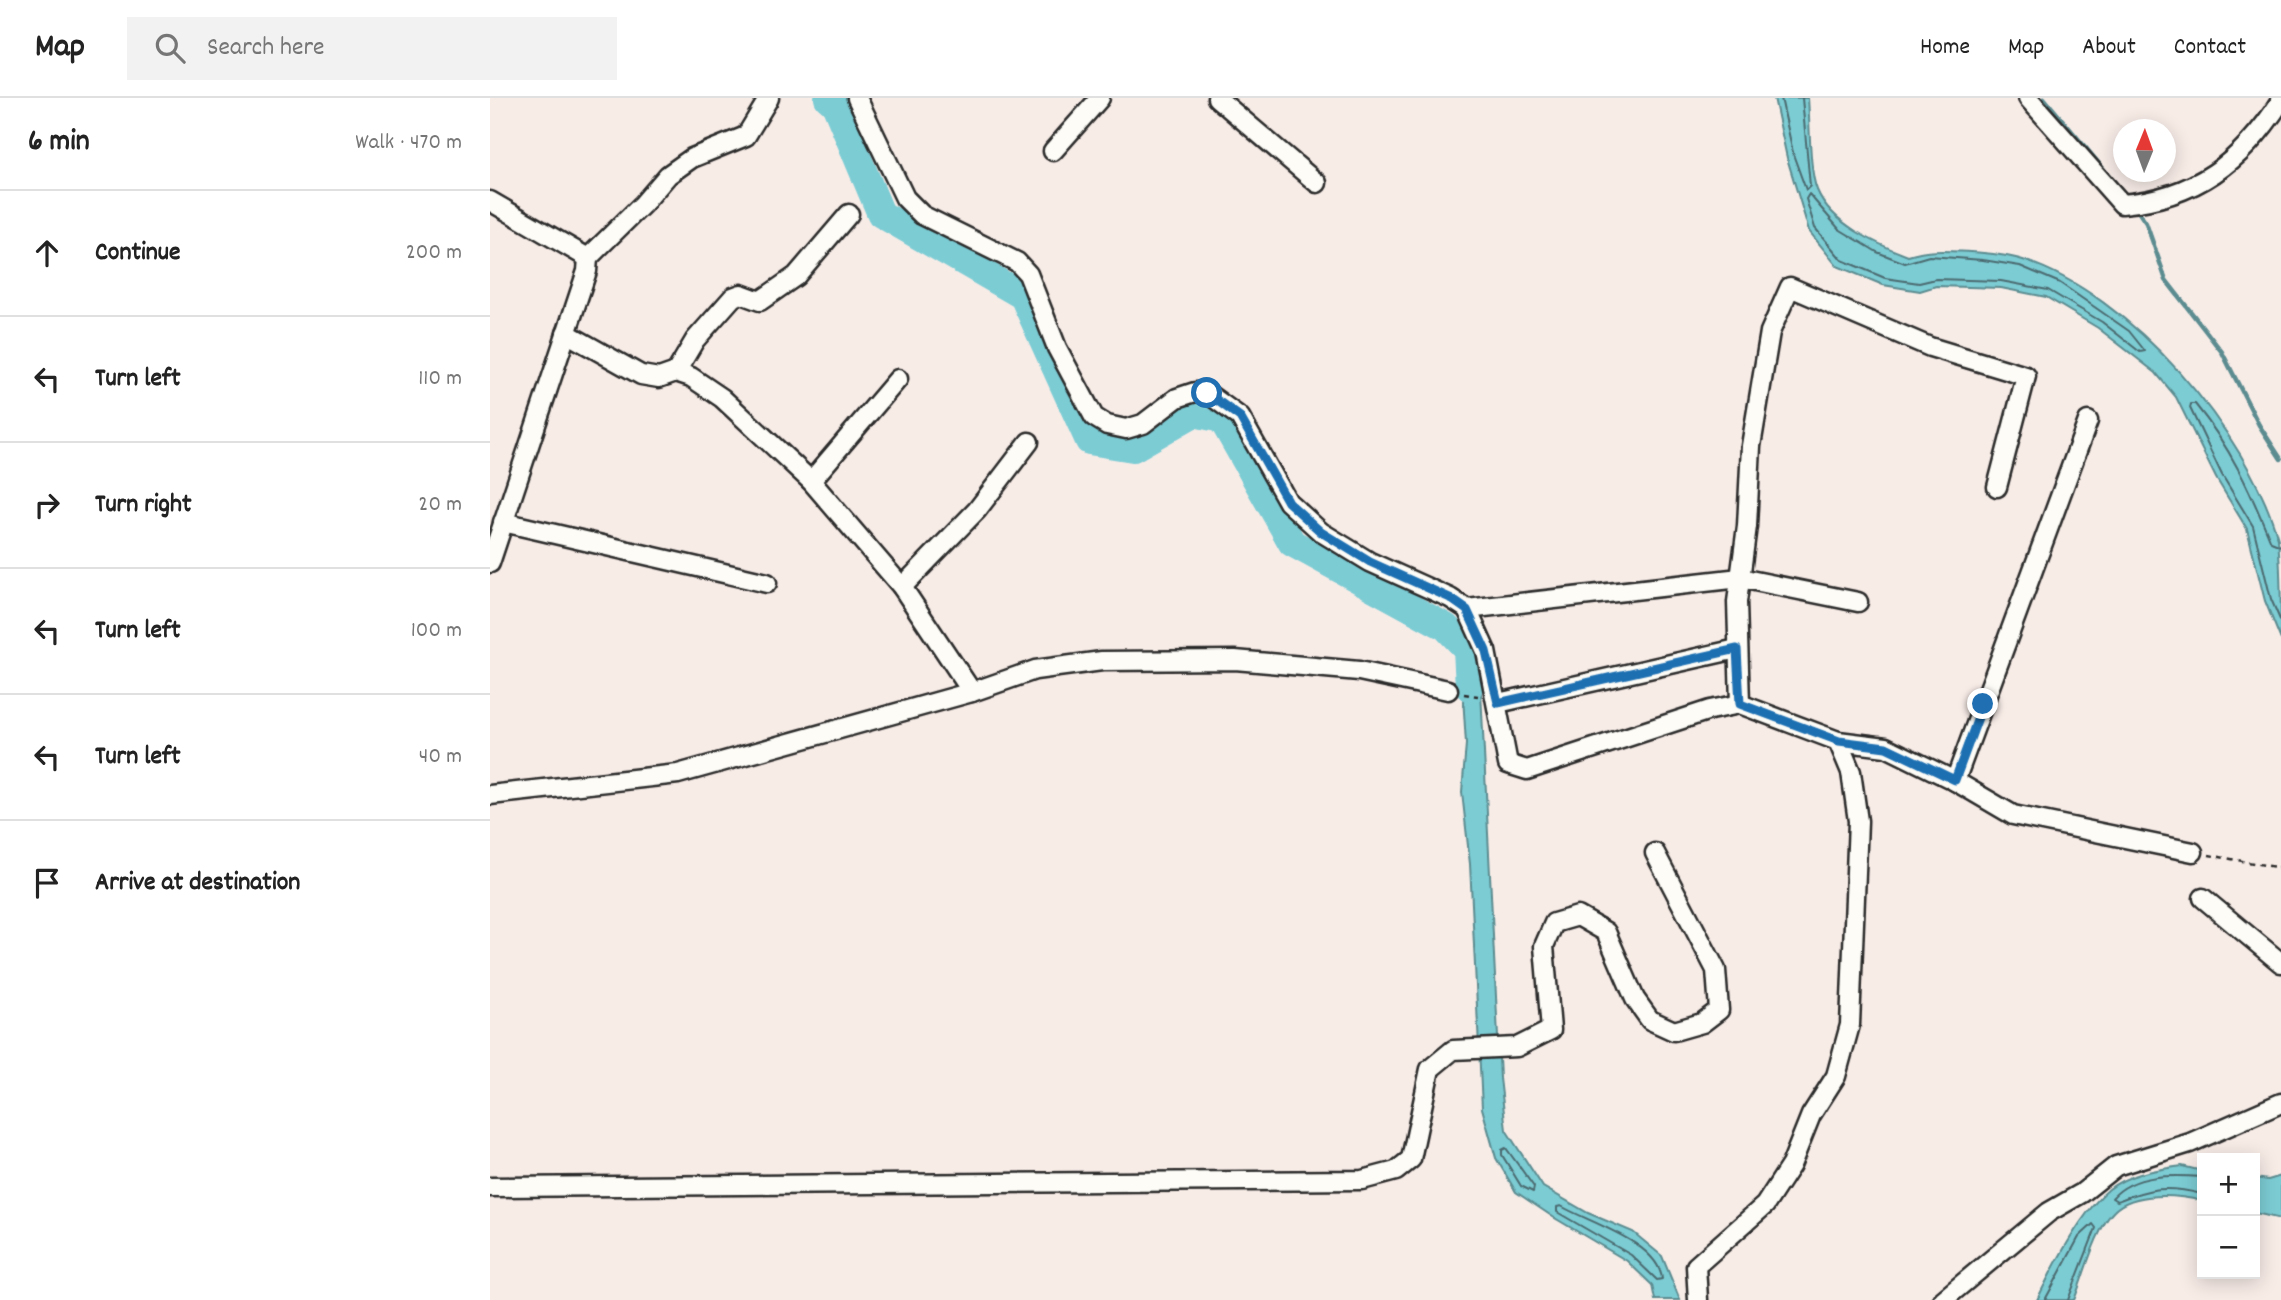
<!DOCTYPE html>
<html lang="en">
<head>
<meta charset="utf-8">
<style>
  body { margin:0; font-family:Dekko,sans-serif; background:#f2f2f2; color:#222 }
  .controls { position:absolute; right:21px; bottom:21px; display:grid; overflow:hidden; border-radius:0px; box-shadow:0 4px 18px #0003 }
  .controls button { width:63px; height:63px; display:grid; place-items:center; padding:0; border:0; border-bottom:2px solid #e0e0e0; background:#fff; color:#222; font:35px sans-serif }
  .compass { position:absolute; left:1623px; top:21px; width:63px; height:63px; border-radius:50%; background:#fff; box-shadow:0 4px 18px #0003; rotate:1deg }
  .stop { position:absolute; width:21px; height:21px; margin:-16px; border:5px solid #1f6fb2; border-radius:50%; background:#fff }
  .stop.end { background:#1f6fb2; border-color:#fff; box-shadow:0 2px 7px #0008 }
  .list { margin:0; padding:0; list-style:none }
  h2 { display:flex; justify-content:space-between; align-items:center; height:91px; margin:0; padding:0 28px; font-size:30px }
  h2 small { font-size:23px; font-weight:400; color:#767676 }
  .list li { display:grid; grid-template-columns:46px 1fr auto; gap:21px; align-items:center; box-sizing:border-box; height:126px; padding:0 28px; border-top:2px solid #e0e0e0 }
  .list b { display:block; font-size:26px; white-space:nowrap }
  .list em { font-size:23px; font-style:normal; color:#767676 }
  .icon { flex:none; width:38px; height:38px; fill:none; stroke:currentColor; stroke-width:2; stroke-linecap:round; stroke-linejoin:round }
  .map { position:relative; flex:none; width:1791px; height:1202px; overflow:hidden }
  header { display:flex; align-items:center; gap:42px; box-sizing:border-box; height:98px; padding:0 35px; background:#fff; border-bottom:2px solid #e0e0e0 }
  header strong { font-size:33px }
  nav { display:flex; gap:38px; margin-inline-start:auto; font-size:24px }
  .search { width:490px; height:63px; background:#f2f2f2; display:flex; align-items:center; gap:18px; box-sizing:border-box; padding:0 24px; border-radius:0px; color:#767676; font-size:26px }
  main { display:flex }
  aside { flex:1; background:#fff }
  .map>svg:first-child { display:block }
</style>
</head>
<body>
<header>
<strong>Map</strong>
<div class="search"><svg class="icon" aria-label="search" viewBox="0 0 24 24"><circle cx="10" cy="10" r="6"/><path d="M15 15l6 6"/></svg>Search here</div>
<nav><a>Home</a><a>Map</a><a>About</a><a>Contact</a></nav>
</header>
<main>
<aside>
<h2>6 min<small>Walk · 470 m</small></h2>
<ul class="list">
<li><svg class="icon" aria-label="ahead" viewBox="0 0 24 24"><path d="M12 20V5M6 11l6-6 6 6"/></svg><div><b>Continue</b></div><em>200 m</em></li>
<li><svg class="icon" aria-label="left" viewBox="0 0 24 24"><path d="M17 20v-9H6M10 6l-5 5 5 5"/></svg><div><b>Turn left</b></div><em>110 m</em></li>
<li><svg class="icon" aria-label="right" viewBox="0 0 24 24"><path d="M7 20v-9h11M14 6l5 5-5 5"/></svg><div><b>Turn right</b></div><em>20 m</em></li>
<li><svg class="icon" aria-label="left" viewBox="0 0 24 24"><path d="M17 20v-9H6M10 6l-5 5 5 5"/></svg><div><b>Turn left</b></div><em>100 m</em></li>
<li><svg class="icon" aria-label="left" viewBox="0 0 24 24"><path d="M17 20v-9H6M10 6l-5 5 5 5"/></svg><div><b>Turn left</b></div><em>40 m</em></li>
<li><svg class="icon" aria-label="arrive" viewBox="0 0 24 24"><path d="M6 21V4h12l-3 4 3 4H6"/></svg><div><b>Arrive at destination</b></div></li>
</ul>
</aside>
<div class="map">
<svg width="1791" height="1202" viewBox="0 0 1791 1202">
  <rect width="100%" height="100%" fill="#f8ece7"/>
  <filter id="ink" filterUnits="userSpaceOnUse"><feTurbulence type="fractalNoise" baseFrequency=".0143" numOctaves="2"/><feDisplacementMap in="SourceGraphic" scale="14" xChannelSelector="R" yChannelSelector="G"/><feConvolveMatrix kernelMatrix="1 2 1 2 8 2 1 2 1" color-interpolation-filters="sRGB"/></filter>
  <g filter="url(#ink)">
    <g fill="#7bccd4" stroke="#5b8c90" stroke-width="2">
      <path d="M 1284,0 L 1318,0 C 1320,23 1319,73 1327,92 C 1341,126 1387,146 1418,158 C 1440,151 1457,153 1480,154 C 1497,155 1517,157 1533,162 C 1640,196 1758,334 1788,441 C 1791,472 1791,510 1791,542 L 1775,503 L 1757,431 L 1726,380 L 1686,299 L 1666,275 L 1608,230 L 1556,199 L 1511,190 L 1446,188 L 1430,193 L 1393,187 L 1347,168 L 1319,133 L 1297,60 Z"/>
      <path d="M 977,551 L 987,563 L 991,593 L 1010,980 L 1016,1032 L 1053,1089 L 1098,1115 L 1143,1134 L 1172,1158 L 1190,1202 L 1165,1202 L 1162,1187 L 1137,1163 L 1063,1119 L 1026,1094 L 1006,1060 L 992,1010 L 980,766 L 972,694 L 976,646 L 971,566 Z"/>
      <path d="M 1692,1068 L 1712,1073 L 1712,1103 C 1688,1097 1644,1093 1624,1113 C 1606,1130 1594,1178 1584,1202 L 1547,1202 C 1563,1169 1591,1114 1619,1091 C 1639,1075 1667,1072 1692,1068 Z"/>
      <path d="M 1791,1078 L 1791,1121 L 1765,1115 L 1765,1080 L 1778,1082 Z"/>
    </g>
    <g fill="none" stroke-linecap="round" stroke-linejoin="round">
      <g stroke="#4b6b6f" stroke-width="2">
        <path d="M 1291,0 L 1304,59 L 1316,92 L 1320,88 L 1312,0"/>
        <path d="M 1319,96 L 1349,131 L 1387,154 L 1415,165 L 1439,158 L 1493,162 L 1530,168 L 1570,185 L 1639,233 L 1655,253 L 1650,254 L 1612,224 L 1558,192 L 1511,183 L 1446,181 L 1429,185 L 1395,180 L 1352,162 L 1325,130 L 1316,101 Z"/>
        <path d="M 1791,448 L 1781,444 C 1760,392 1741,350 1705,306 L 1701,306 L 1700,310 L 1732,377 L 1763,428 L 1781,501 L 1791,524"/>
        <path d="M 1016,1050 L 1044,1089 L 1043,1094 L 1031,1088 L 1012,1057 L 1012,1052 Z"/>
        <path d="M 1712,1079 C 1683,1077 1644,1075 1622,1100 L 1627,1103 C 1660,1090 1677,1087 1712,1096"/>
        <path d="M 1071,1108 C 1100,1125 1168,1144 1172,1181 L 1167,1182 L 1141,1157 L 1067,1114 L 1067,1109 Z"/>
        <path d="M 1555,1202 L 1589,1139 L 1603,1126 L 1606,1130 L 1578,1202"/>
      </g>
      <g stroke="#5b8c90" stroke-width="4.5">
        <path d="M 1554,0 L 1637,99"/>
        <path d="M 1645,109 L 1656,125 L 1676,182 L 1732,254 L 1769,327 L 1791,361"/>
      </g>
      <path stroke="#7bccd4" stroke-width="28" d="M 338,0 L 345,6 L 391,116 L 533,198 L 599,343 L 643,350 L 704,315 L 732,321 L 802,445 L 956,529 L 977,551 L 979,589"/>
      <defs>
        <g id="minor">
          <path d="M 367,0 L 415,100 L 432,117 L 527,164 L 538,176 L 567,250 L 604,319 L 617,327 L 636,331 L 653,326 L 687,300 L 705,294 L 717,295 L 750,319 L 798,404 L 831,434 L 880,464 L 960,500 L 977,511 L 996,553 L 1018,666 L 1037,672 L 1220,612 L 1250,606 L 1348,643 L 1396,649 L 1465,683 L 1523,717 L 1703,754"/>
          <path d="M 727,0 L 827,85"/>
          <path d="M 1538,0 L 1632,106 C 1705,100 1752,64 1791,3"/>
          <path d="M 563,53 L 610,0"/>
          <path d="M 0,103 L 98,160 L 97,173 L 0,465"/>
          <path d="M 98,160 L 153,106 L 178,77 L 202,60 L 256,38 L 279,0"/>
          <path d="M 76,235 L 151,277 L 169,280 L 186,274 L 201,279 L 232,300 L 321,383 L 412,489 L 482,594"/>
          <path d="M 186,274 L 205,242 L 243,199 L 251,196 L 270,203 L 306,178 L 359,116"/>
          <path d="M 321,383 L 408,281"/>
          <path d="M 13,424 L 277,485"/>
          <path d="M 412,489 L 487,412 L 539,344"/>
          <path d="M 977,511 L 1250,480 L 1368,504"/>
          <path d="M 1008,605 L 1247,551"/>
          <path d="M 1250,606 L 1247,504 L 1257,428 L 1261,348 L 1280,234 L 1300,189 L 1440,249 L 1536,278 L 1507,389"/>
          <path d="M 1465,683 L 1598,323"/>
          <path d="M 0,697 L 188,676 L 482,594 L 545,572 L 612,563 L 745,562 L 869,573 L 958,592"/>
          <path d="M 1713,800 L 1791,865"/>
          <path d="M 0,1089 L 872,1082 L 906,1073 L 921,1061 L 940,971 L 963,952 L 1027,949 L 1061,932 L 1054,848 L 1064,825 L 1088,818 L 1116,834 L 1145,901 L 1160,922 L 1184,933 L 1212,925 L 1229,912 L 1226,872 L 1165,755"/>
          <path d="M 1208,1202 L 1206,1168 L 1275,1107 L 1301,1067 L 1321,1017 L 1346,978 L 1360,927 L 1368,723 L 1361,674 L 1348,643"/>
          <path d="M 1453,1202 L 1559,1114 L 1592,1095 L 1626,1068 L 1700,1045 L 1791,1005"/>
        </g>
      </defs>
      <use href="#minor" stroke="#2b2b2b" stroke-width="23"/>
      <g stroke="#2b2b2b" stroke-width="2.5" stroke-dasharray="5 5" stroke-linecap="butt">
        <path d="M 974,596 L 988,598"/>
        <path d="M 1719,757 L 1791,770"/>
      </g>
      <use href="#minor" stroke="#fdfcf7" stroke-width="18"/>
    </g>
  </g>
  <g fill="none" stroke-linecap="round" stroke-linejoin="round" filter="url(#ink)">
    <path stroke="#1f6fb2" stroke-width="9" d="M 717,295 L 750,319 L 798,404 L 831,434 L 880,464 L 960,500 L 977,512 L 996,553 L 1008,605 L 1247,551 L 1250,606 L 1349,643 L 1396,649 L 1465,682 L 1493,606"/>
  </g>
</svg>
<div class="controls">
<button>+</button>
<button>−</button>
</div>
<svg class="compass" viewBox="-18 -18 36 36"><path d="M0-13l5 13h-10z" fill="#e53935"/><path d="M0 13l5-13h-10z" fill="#767676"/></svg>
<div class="stop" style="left:717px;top:295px"></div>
<div class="stop end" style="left:1493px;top:606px"></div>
</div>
</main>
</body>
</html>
